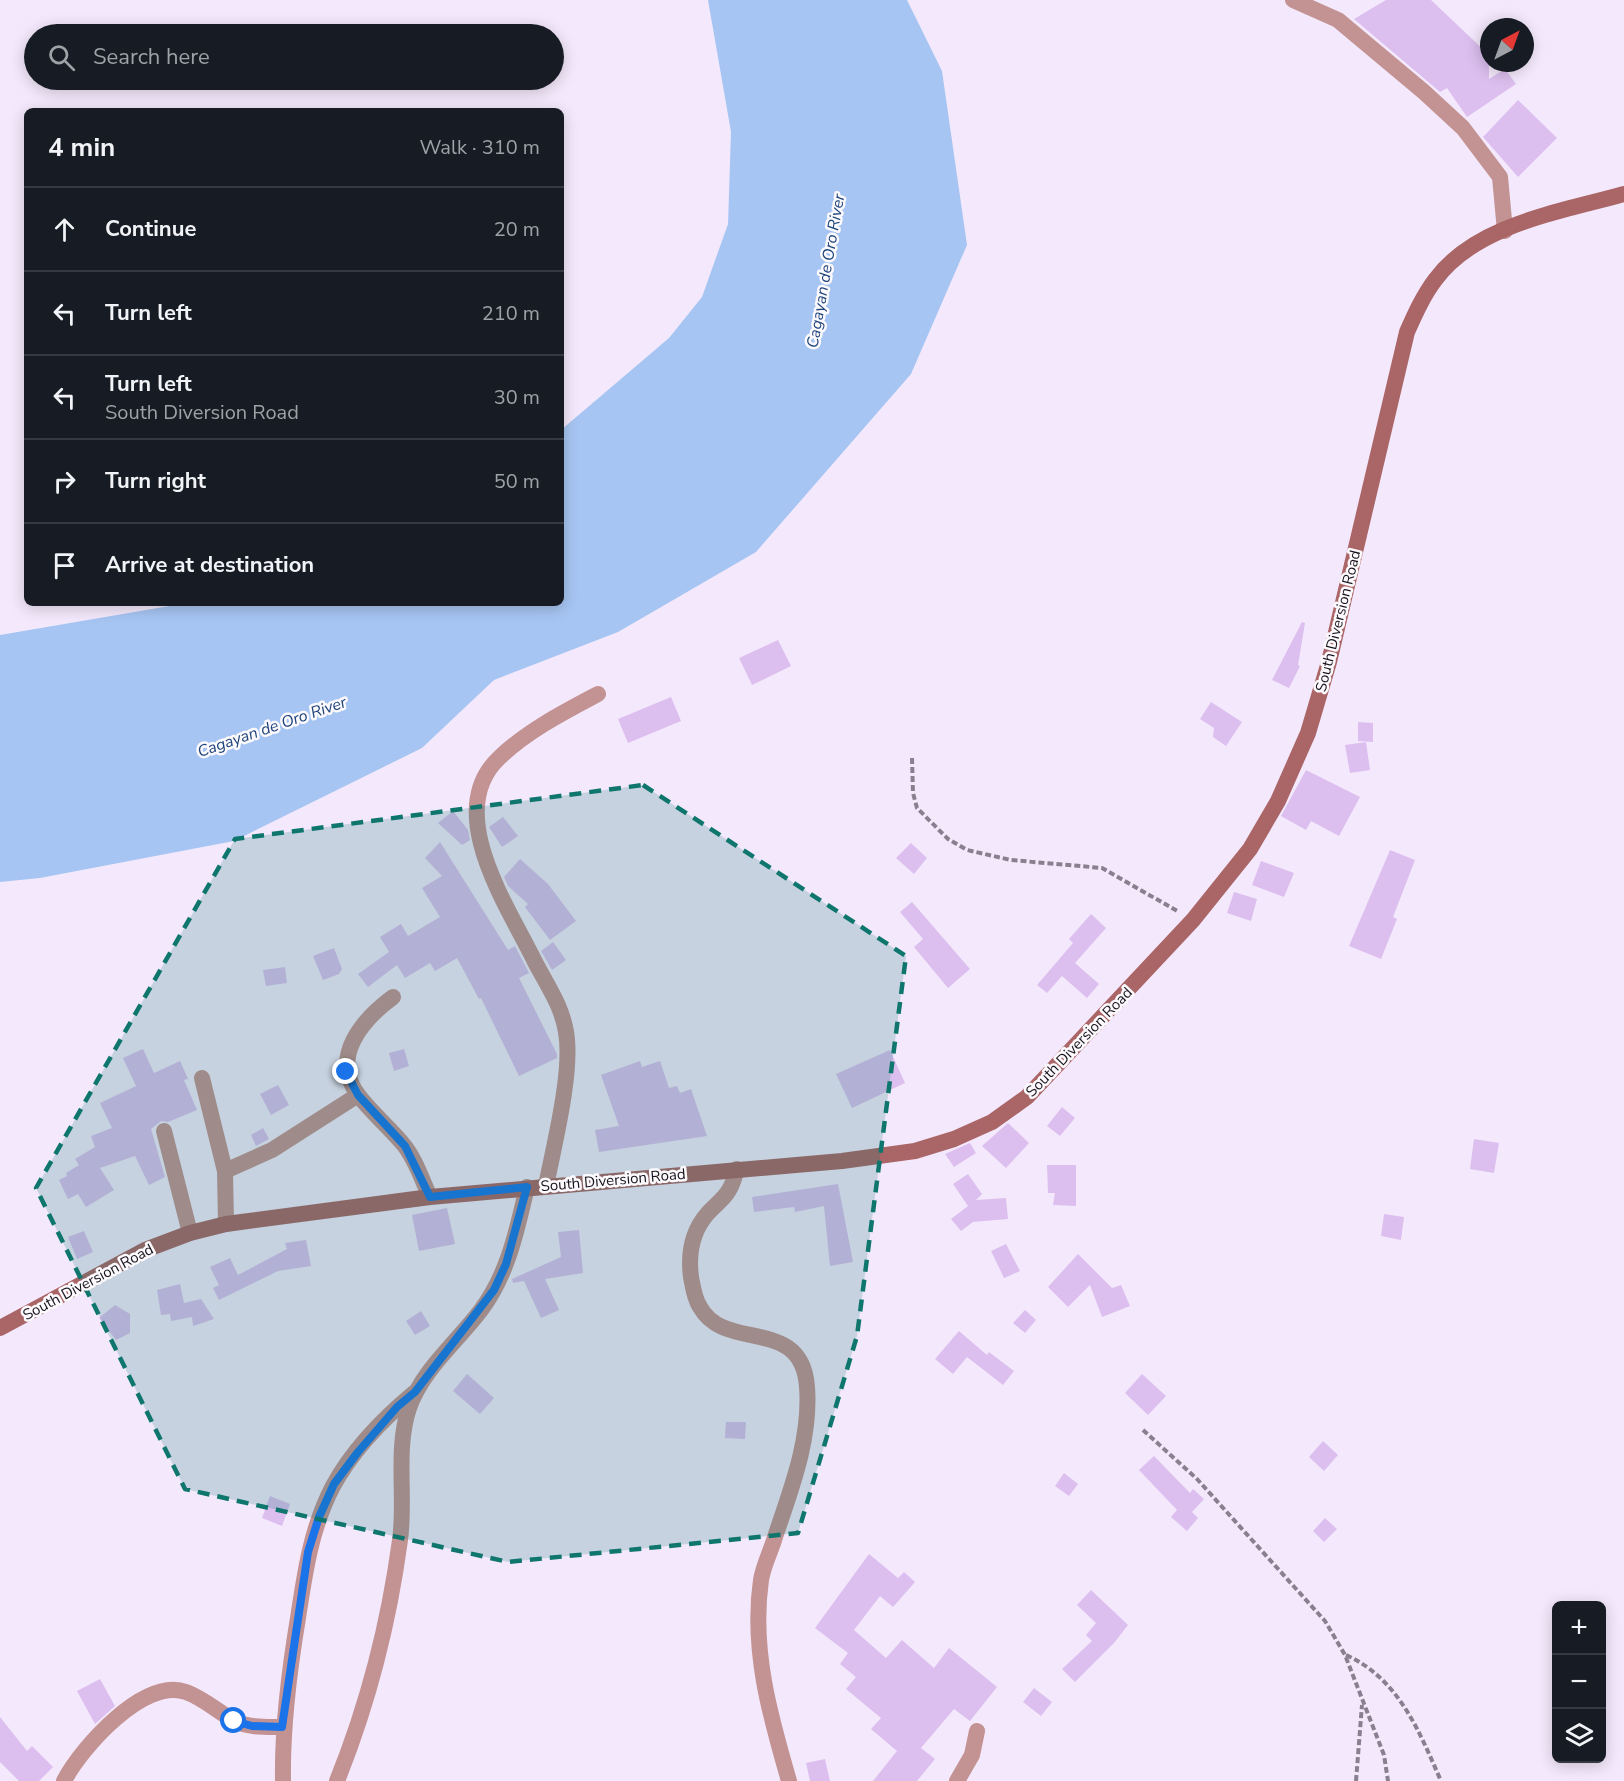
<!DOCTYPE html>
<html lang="en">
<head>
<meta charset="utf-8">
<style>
  body { margin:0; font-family:"Nunito Sans",sans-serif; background:#242831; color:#f1f3f6 }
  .controls { position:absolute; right:18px; bottom:18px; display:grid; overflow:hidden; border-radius:9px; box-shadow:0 3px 15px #0003 }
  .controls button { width:54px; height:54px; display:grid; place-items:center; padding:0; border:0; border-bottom:2px solid #363941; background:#171b24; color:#f1f3f6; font:30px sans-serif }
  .compass { position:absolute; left:1480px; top:18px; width:54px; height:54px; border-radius:50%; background:#171b24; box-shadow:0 3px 15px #0003; rotate:41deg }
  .stop { position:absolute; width:18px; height:18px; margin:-14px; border:4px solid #1a73e8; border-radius:50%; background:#fff }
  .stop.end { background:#1a73e8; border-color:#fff; box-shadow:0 2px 6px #0008 }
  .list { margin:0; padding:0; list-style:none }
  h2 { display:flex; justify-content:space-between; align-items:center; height:78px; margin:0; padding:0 24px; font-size:26px }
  h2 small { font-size:20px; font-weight:400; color:#9ea1a6 }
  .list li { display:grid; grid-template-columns:39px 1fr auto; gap:18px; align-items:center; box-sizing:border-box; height:84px; padding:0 24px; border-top:2px solid #363941 }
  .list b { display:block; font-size:22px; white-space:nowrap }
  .list p { margin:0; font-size:20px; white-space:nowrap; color:#9ea1a6 }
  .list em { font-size:20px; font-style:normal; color:#9ea1a6 }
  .icon { flex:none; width:33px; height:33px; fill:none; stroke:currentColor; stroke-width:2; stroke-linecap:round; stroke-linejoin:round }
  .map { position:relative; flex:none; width:1624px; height:1781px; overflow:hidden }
  .search { position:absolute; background:#171b24; box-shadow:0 3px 15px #0003; left:24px; top:24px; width:540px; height:66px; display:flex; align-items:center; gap:15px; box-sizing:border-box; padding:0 21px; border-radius:33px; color:#9ea1a6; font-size:22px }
  .panel { position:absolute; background:#171b24; box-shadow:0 3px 15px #0003; left:24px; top:108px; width:540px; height:498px; border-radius:9px }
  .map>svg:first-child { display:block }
</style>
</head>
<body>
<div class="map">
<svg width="1624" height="1781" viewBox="0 0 1624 1781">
  <rect width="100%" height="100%" fill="#f4e9fc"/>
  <path fill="#a6c5f2" d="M 708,0 L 907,0 L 942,71 L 967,245 L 911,374 L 756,552 L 618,632 L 494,680 L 422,748 L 234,841 L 40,878 L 0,882 L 0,635 L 187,603 L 561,603 L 561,430 L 669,338 L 702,297 L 728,224 L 731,132 Z"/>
  <g fill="#dcbfef">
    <path d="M 1386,0 L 1431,0 L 1489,55 L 1489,79 L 1505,69 L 1516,84 L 1467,117 L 1447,88 L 1440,92 L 1354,19 Z"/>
    <path d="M 1518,100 L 1557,138 L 1518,177 L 1483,137 Z"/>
    <path d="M 1302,622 L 1305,623 L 1298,665 L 1300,666 L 1289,688 L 1272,680 Z"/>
    <path d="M 778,640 L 791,666 L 752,685 L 739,658 Z"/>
    <path d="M 671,697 L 681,721 L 628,743 L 618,719 Z"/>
    <path d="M 1211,702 L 1242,722 L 1226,746 L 1213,737 L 1214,728 L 1200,719 Z"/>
    <path d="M 1358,722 L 1373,723 L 1373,742 L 1358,741 Z"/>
    <path d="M 1366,742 L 1370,770 L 1350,773 L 1345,745 Z"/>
    <path d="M 1306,770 L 1360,797 L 1339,836 L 1311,821 L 1306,830 L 1281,816 Z"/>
    <path d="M 453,811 L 468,830 L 470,840 L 462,845 L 438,823 Z"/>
    <path d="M 503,817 L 518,836 L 502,847 L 489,827 Z"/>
    <path d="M 440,842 L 508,950 L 515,946 L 529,973 L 519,978 L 557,1054 L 557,1058 L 519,1076 L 481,998 L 479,999 L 457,958 L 435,971 L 430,963 L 405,978 L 397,965 L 368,987 L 358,974 L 389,952 L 380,937 L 401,924 L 408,936 L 440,917 L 422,888 L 442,876 L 425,858 Z"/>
    <path d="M 911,843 L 927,858 L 914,874 L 896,858 Z"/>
    <path d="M 1390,850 L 1415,860 L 1393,917 L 1397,919 L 1381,959 L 1349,946 Z"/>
    <path d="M 520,859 L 548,884 L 576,921 L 550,940 L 525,907 L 528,904 L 508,886 L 504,877 Z"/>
    <path d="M 1261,861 L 1294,873 L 1284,897 L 1252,885 Z"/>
    <path d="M 1234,892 L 1257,899 L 1251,921 L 1227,913 Z"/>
    <path d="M 912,902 L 970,969 L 948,988 L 914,947 L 923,939 L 900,912 Z"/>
    <path d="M 1091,914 L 1106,928 L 1075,963 L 1099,984 L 1087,998 L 1062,976 L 1047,993 L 1037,985 L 1073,943 L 1069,939 Z"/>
    <path d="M 553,942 L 566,960 L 552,970 L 541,951 Z"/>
    <path d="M 334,948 L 342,969 L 339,974 L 323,980 L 313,956 Z"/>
    <path d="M 285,967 L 287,983 L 266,986 L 263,970 Z"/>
    <path d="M 143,1049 L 154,1073 L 180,1061 L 188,1079 L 184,1080 L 197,1110 L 168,1122 L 161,1121 L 151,1129 L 165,1177 L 149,1185 L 135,1156 L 100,1168 L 114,1190 L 86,1207 L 78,1194 L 68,1199 L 59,1180 L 67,1176 L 66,1173 L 79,1165 L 75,1159 L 95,1147 L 91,1136 L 112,1128 L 100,1103 L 136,1086 L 123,1058 Z"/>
    <path d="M 404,1049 L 409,1066 L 394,1071 L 389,1053 Z"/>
    <path d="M 890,1050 L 905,1083 L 852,1108 L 836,1074 Z"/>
    <path d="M 640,1061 L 642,1067 L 660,1061 L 669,1088 L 677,1086 L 680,1093 L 691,1089 L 707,1136 L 599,1152 L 595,1130 L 619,1126 L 601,1075 Z"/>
    <path d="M 278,1085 L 289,1105 L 271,1115 L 260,1094 Z"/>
    <path d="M 1062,1107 L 1075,1118 L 1060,1136 L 1047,1126 Z"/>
    <path d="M 1008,1123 L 1029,1143 L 1006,1168 L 982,1146 Z"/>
    <path d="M 263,1128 L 269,1139 L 256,1146 L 251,1135 Z"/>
    <path d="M 1474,1139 L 1499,1143 L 1494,1173 L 1470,1169 Z"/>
    <path d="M 970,1143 L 976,1153 L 954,1167 L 945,1154 Z"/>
    <path d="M 1047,1165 L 1076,1165 L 1076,1206 L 1053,1205 L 1055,1193 L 1048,1193 Z"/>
    <path d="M 968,1174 L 982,1194 L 976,1200 L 1006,1198 L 1008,1219 L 973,1222 L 961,1231 L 951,1219 L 968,1206 L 953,1184 Z"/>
    <path d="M 838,1184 L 853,1262 L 830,1266 L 824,1206 L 795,1212 L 794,1207 L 754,1212 L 752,1197 Z"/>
    <path d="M 447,1208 L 455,1244 L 419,1251 L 412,1215 Z"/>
    <path d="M 1384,1214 L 1404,1217 L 1401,1240 L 1381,1236 Z"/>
    <path d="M 579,1230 L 583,1273 L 545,1279 L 559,1310 L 541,1318 L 524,1281 L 513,1283 L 512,1279 L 561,1257 L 558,1232 Z"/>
    <path d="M 84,1231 L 93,1252 L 77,1259 L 68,1237 Z"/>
    <path d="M 306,1240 L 311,1266 L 278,1271 L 219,1300 L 213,1288 L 219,1285 L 210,1267 L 230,1258 L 238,1275 L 287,1249 L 285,1243 Z"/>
    <path d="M 1006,1244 L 1020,1271 L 1004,1278 L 991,1251 Z"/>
    <path d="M 1078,1254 L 1112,1288 L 1121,1285 L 1130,1306 L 1102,1317 L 1090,1285 L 1068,1307 L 1048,1287 Z"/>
    <path d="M 180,1284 L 184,1303 L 201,1299 L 214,1319 L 193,1326 L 192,1317 L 171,1321 L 170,1314 L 161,1315 L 157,1290 Z"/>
    <path d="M 115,1305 L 130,1314 L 130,1333 L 116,1340 L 99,1318 Z"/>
    <path d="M 1025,1310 L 1036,1320 L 1025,1333 L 1013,1323 Z"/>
    <path d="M 421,1311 L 430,1326 L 415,1335 L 406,1321 Z"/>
    <path d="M 959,1331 L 987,1355 L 989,1352 L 1014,1371 L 1003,1385 L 967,1357 L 953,1374 L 935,1359 Z"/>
    <path d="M 467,1374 L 494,1398 L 480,1414 L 453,1391 Z"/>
    <path d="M 1142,1374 L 1166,1396 L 1148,1415 L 1125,1393 Z"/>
    <path d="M 726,1422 L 746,1422 L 745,1439 L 725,1438 Z"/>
    <path d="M 1323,1441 L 1338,1455 L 1324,1471 L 1309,1457 Z"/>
    <path d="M 1154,1456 L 1190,1493 L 1193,1489 L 1204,1499 L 1192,1512 L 1198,1518 L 1187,1531 L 1171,1517 L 1177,1510 L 1139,1470 Z"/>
    <path d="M 1064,1473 L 1078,1484 L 1069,1496 L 1055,1486 Z"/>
    <path d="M 270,1496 L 290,1504 L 282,1526 L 262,1518 Z"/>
    <path d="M 1325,1518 L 1337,1529 L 1324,1542 L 1313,1531 Z"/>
    <path d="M 869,1554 L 898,1578 L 904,1572 L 915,1582 L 893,1607 L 880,1596 L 854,1630 L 886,1658 L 902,1640 L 934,1668 L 949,1648 L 997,1687 L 970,1721 L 954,1709 L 921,1748 L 935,1759 L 917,1781 L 873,1781 L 897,1751 L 871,1729 L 881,1718 L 846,1689 L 856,1677 L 840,1664 L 848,1653 L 815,1628 Z"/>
    <path d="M 1091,1590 L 1128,1625 L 1114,1643 L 1075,1682 L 1062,1669 L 1092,1641 L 1086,1635 L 1096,1623 L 1077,1605 Z"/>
    <path d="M 100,1679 L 115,1706 L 95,1724 L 77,1691 Z"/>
    <path d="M 1034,1688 L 1052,1702 L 1041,1716 L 1023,1702 Z"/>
    <path d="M 0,1717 L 27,1751 L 32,1746 L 53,1767 L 39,1781 L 19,1781 L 0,1762 Z"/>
    <path d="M 825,1759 L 830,1781 L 810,1781 L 806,1763 Z"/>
  </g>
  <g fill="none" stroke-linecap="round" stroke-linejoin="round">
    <g stroke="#88808e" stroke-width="4" stroke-dasharray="6 3" stroke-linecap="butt">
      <path d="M 912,758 L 913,793 L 917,808 L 948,839 L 967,850 L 1011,860 L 1102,868 L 1179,912"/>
      <path d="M 1143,1430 L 1197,1479 L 1325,1621 L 1345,1655 L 1384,1755 L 1388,1781"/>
      <path d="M 1346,1655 C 1399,1679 1419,1731 1441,1781"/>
      <path d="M 1356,1781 L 1362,1705"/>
    </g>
    <g stroke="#c39292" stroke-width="16">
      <path d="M 1293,0 L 1338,20 L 1424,92 L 1463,128 L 1500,177 L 1505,231"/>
      <path d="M 393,997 C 362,1020 329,1058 359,1096 C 372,1113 389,1127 403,1144 C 415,1158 422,1180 430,1197"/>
      <path d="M 202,1078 L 225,1171 L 226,1224"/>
      <path d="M 164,1131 L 190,1233"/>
      <path d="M 737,1169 C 735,1175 733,1184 729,1190 C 724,1199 715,1205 708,1213 C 692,1231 688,1254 691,1277 C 693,1287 694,1298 700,1307 C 725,1353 802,1315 807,1387 C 811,1439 791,1489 775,1537 C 771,1551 763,1566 761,1580 C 751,1649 770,1716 789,1781"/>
      <path d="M 225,1171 L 272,1150 L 358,1095"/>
      <path d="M 546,1186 C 554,1145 573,1071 566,1032 C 562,1006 547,985 535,962 C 509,908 442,812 499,758 C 527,731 564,712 598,694"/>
      <path d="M 64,1781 C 81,1748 144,1677 186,1692 C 203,1698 217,1711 233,1720 C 248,1728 266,1727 282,1727"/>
      <path d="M 283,1781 C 282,1726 289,1672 298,1618 C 305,1572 311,1528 333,1486 C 352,1451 384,1418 414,1393"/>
      <path d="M 337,1781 C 368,1704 389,1622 400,1540 C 406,1497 395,1450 409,1408 C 422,1370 457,1342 481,1310 C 508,1274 517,1230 527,1187"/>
      <path d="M 957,1781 L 972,1755 L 977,1731"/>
    </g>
    <path stroke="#aa6567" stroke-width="16" d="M 0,1328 L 145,1250 L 190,1233 L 226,1224 L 430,1197 L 842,1161 L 915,1151 L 954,1139 L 992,1122 L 1027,1097 L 1193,920 L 1250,849 L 1278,801 L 1308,733 L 1329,662 L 1407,332 C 1415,314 1423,296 1435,280 C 1476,224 1561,212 1624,194"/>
  </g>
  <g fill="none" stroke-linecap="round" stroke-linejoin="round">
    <path stroke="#1a73e8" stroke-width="8" d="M 234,1721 L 252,1726 L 282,1727 L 308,1552 L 319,1517 L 334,1484 L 358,1452 L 397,1407 L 415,1392 L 494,1290 L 506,1264 L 527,1187 L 430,1197 L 405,1146 L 358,1095 L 346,1072"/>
  </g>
  <path fill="#0f766e" fill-opacity="0.2" stroke="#0f766e" stroke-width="4.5" stroke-dasharray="12 8" stroke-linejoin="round" d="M 643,785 L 906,956 L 857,1336 L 798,1533 L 508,1562 L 185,1489 L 36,1188 L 235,839 Z"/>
  <g text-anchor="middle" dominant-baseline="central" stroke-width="5" stroke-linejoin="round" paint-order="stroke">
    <g font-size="15" fill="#18141b" stroke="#fdfafe">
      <text transform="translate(1338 621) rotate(-76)">South Diversion Road</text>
      <text transform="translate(1079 1042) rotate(-46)">South Diversion Road</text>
      <text transform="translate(613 1180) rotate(-5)">South Diversion Road</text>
      <text transform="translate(88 1282) rotate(-28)">South Diversion Road</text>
    </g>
    <g font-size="16" font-style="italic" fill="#1d447a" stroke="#fdfafe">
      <text transform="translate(826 271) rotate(-80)">Cagayan de Oro River</text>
      <text transform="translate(272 727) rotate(-19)">Cagayan de Oro River</text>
    </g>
  </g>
</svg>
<div class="controls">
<button>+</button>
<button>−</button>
<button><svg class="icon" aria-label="layers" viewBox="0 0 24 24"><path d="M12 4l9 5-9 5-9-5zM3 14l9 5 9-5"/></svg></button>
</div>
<svg class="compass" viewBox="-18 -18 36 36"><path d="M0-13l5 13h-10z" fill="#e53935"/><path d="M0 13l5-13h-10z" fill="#9ea1a6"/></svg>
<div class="stop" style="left:234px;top:1721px"></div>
<div class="stop end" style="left:346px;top:1072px"></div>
<div class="search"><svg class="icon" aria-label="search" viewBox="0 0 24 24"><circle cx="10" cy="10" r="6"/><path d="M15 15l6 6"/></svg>Search here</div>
<section class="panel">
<h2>4 min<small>Walk · 310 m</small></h2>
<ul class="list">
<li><svg class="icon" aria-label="ahead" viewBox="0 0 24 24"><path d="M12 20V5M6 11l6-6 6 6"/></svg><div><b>Continue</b></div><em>20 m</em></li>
<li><svg class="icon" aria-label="left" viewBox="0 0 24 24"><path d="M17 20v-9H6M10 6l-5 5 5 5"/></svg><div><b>Turn left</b></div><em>210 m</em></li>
<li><svg class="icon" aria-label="left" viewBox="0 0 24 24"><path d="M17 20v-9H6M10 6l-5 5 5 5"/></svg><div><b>Turn left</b><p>South Diversion Road</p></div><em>30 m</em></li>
<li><svg class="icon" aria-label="right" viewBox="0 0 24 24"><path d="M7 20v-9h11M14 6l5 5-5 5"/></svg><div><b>Turn right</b></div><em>50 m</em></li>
<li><svg class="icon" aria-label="arrive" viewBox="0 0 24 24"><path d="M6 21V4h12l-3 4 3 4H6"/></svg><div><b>Arrive at destination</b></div></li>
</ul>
</section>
</div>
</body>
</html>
